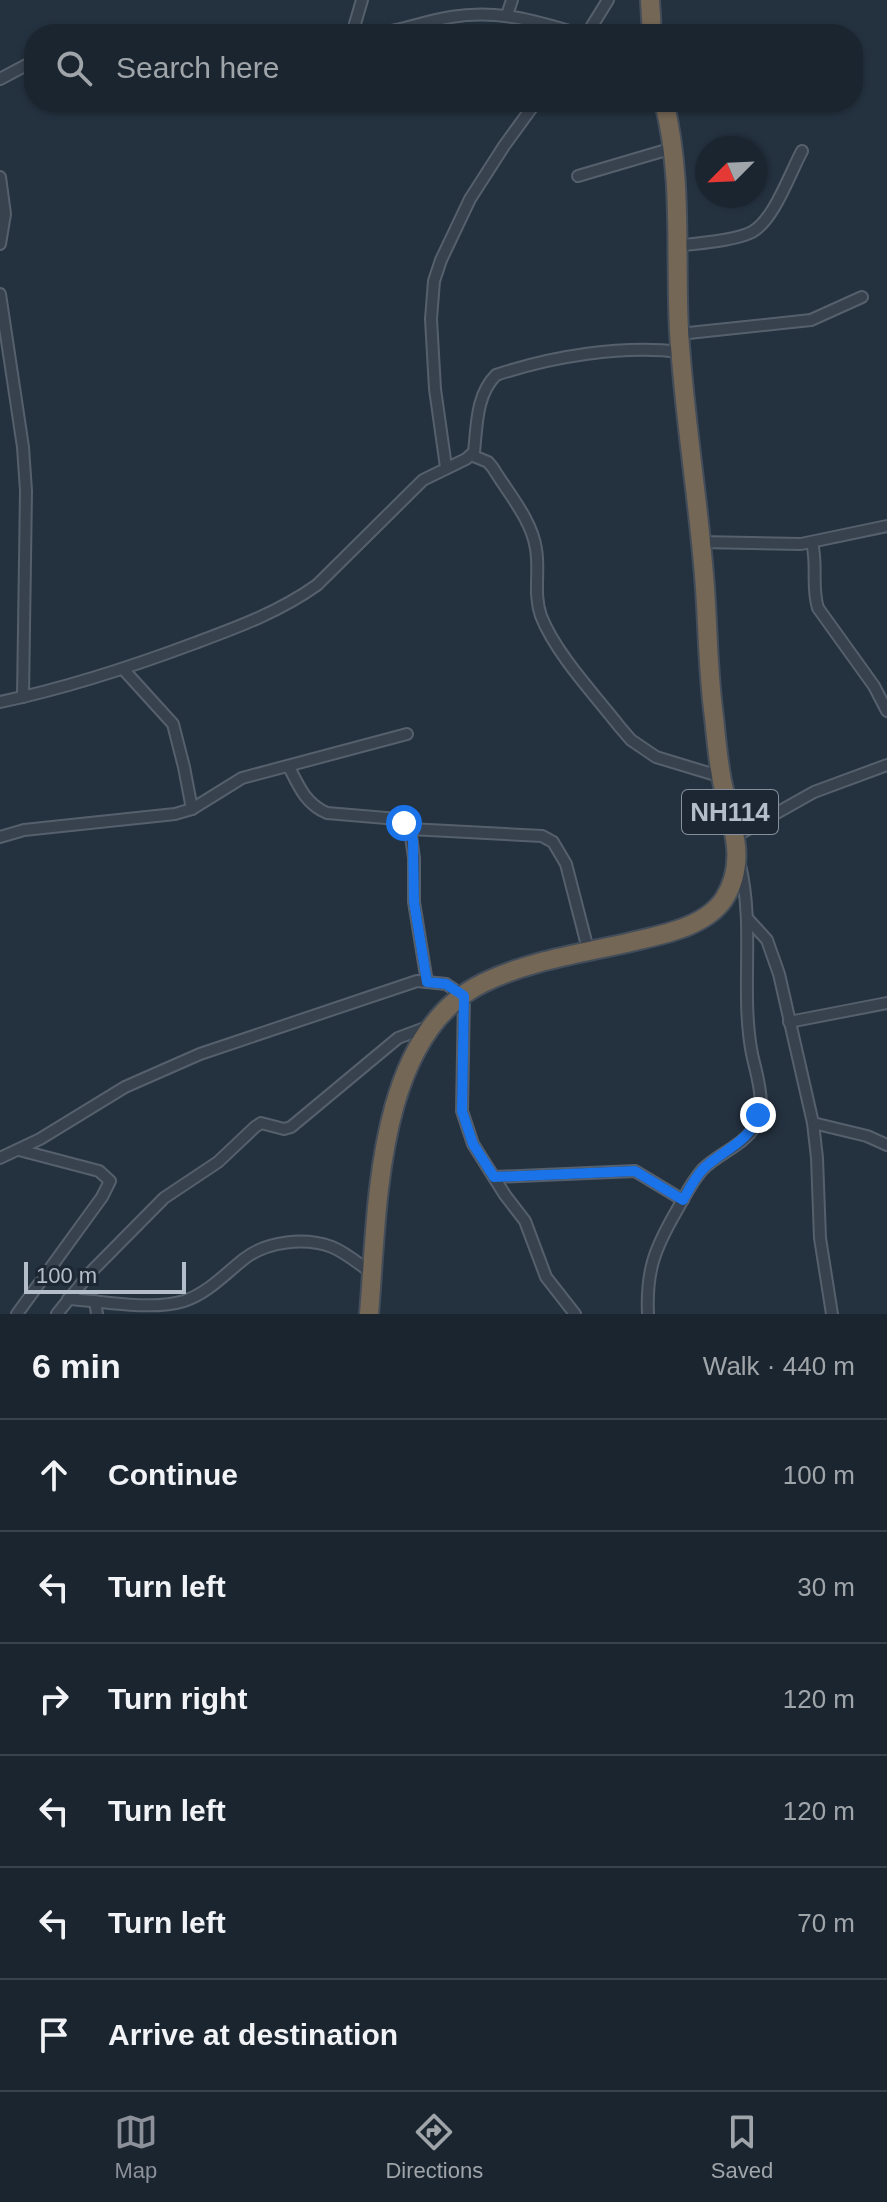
<!DOCTYPE html>
<html lang="en">
<head>
<meta charset="utf-8">
<style>
  body { margin:0; font-family:Helvetica,sans-serif; background:#242d37; color:#f1f3f6 }
  .compass { position:absolute; left:695px; top:136px; width:72px; height:72px; border-radius:50%; background:#1b252f; box-shadow:0 2px 6px #0004; rotate:246deg }
  .scale { position:absolute; left:24px; bottom:20px; width:162px; box-sizing:border-box; padding-left:8px; border:4px solid #b4bdca; border-top:0; font-size:22px; line-height:28px; white-space:nowrap; color:#b4bdca; -webkit-text-stroke:6px #1d2734; paint-order:stroke }
  .stop { position:absolute; width:24px; height:24px; margin:-18px; border:6px solid #1a73e8; border-radius:50%; background:#fff }
  .stop.end { background:#1a73e8; border-color:#fff; box-shadow:0 2px 8px #0008 }
  .list { margin:0; padding:0; list-style:none }
  h2 { display:flex; justify-content:space-between; align-items:center; height:104px; margin:0; padding:0 32px; font-size:34px }
  h2 small { font-size:26px; font-weight:400; color:#a0a5aa }
  .list li { display:grid; grid-template-columns:52px 1fr auto; gap:24px; align-items:center; box-sizing:border-box; height:112px; padding:0 32px; border-top:2px solid #39424b }
  .list b { display:block; font-size:30px; white-space:nowrap }
  .list em { font-size:26px; font-style:normal; color:#a0a5aa }
  .icon { flex:none; width:44px; height:44px; fill:none; stroke:currentColor; stroke-width:2; stroke-linecap:round; stroke-linejoin:round }
  .map { position:relative; flex:none; width:887px; height:1314px; overflow:hidden }
  .search { position:absolute; background:#1b252f; box-shadow:0 2px 6px #0004; left:24px; right:24px; top:24px; height:88px; display:flex; align-items:center; gap:20px; box-sizing:border-box; padding:0 28px; border-radius:32px; color:#a0a5aa; font-size:30px }
  .sheet { height:776px; background:#1b252f }
  nav { display:flex; justify-content:space-around; align-items:center; box-sizing:border-box; height:112px; border-top:2px solid #39424b; background:#1b252f; font-size:22px; color:#a0a5aa }
  nav a { display:grid; justify-items:center; gap:4px }
  nav .on { color:#8c9099 }
  .map>svg:first-child { display:block }
</style>
</head>
<body>
<div class="map">
<svg width="887" height="1314" viewBox="0 0 887 1314">
  <rect width="100%" height="100%" fill="#24313f"/>
  <g fill="none" stroke-linecap="round" stroke-linejoin="round">
    <defs>
      <g id="street">
        <path d="M 507,15 L 512,0"/>
        <path d="M 352,34 L 362,0"/>
        <path d="M 372,34 C 399,32 424,21 451,17 C 497,9 536,21 579,34"/>
        <path d="M 587,34 L 608,0"/>
        <path d="M 0,79 L 34,61"/>
        <path d="M 578,176 L 673,148"/>
        <path d="M 0,177 L 5,214 L 0,244"/>
        <path d="M 677,246 C 698,243 734,241 752,232 C 774,220 790,173 802,151"/>
        <path d="M 0,294 L 23,447 L 26,491 L 23,697"/>
        <path d="M 679,334 L 811,320 L 862,297"/>
        <path d="M 471,455 L 488,462 L 493,468 C 508,493 532,520 536,549 C 540,572 533,593 541,616 C 556,654 594,694 619,726 L 631,740 L 656,757 L 722,777"/>
        <path d="M 446,467 L 435,389 L 431,319 L 434,281 L 441,260 L 470,199 L 504,146 L 536,102"/>
        <path d="M 700,542 L 801,544 L 887,526"/>
        <path d="M 812,543 C 818,565 811,586 818,608 L 874,686 L 887,711"/>
        <path d="M 124,670 L 173,724 L 184,767 L 192,809"/>
        <path d="M 0,702 C 67,688 131,667 195,643 C 238,627 279,612 317,585 L 423,480 L 466,459 L 474,452 C 477,425 476,395 496,375 C 553,356 621,345 681,352"/>
        <path d="M 289,767 C 299,787 306,804 327,813 L 398,819 L 410,829 L 414,858 L 414,902 L 427,982"/>
        <path d="M 410,829 L 542,836 L 553,842 L 566,864 L 589,953"/>
        <path d="M 736,836 L 814,792 L 887,765"/>
        <path d="M 0,837 L 24,830 L 175,814 L 192,809 L 242,778 L 407,734"/>
        <path d="M 747,918 L 767,940 L 779,974 L 813,1123 L 817,1158 L 820,1238 L 832,1314"/>
        <path d="M 789,1022 L 887,1003"/>
        <path d="M 813,1123 L 867,1136 L 887,1145"/>
        <path d="M 0,1158 L 40,1139 L 125,1087 L 200,1054 L 417,981 L 446,984 L 464,996 L 462,1111 L 473,1144 L 505,1195 L 525,1221 L 546,1277 L 575,1314"/>
        <path d="M 494,1177 L 635,1171 L 683,1200"/>
        <path d="M 68,1299 C 103,1301 152,1311 184,1301 C 208,1293 225,1274 244,1259 C 267,1241 305,1237 332,1247 C 347,1253 360,1265 373,1274"/>
        <path d="M 95,1301 L 97,1314"/>
        <path d="M 17,1314 L 102,1197 L 110,1181 L 99,1171 L 19,1150"/>
        <path d="M 57,1314 L 90,1273 L 164,1198 L 218,1162 L 255,1127 L 261,1123 L 284,1129 L 291,1127 L 398,1038 L 430,1026"/>
        <path d="M 648,1314 C 646,1270 655,1248 677,1210 C 685,1196 692,1181 703,1169 C 718,1154 744,1145 755,1126 C 767,1104 757,1077 752,1054 C 740,992 755,927 740,865"/>
      </g>
      <g id="highway">
        <path d="M 650,0 L 652,34"/>
        <path d="M 369,1314 C 378,1212 374,1036 483,983 C 530,960 585,953 635,941 C 665,934 706,926 724,899 C 749,860 730,821 722,781 C 718,760 716,738 714,717 C 708,674 708,631 705,588 C 699,502 684,417 679,331 C 675,254 683,177 664,102"/>
      </g>
    </defs>
    <use href="#street" stroke="#56606d" stroke-width="14"/>
    <use href="#highway" stroke="#434d5a" stroke-width="22"/>
    <use href="#street" stroke="#38424f" stroke-width="10"/>
    <use href="#highway" stroke="#756755" stroke-width="18"/>
  </g>
  <g fill="none" stroke-linecap="round" stroke-linejoin="round">
    <path stroke="#1a73e8" stroke-width="10" d="M 404,823 L 410,829 L 413,841 L 414,902 L 427,982 L 446,984 L 464,996 L 462,1111 L 473,1144 L 494,1177 L 635,1171 L 683,1200 C 689,1189 695,1177 704,1168 C 723,1150 750,1142 758,1115"/>
  </g>
  <g text-anchor="middle" dominant-baseline="central" stroke-width="6" stroke-linejoin="round" paint-order="stroke">
    <rect fill="#1d2734" stroke="#87909d" stroke-width="2" x="682" y="790" width="96" height="44" rx="6"/>
    <g font-size="26" font-weight="bold" fill="#b4bdca">
      <text x="730" y="812">NH114</text>
    </g>
  </g>
</svg>
<svg class="compass" viewBox="-18 -18 36 36"><path d="M0-13l5 13h-10z" fill="#e53935"/><path d="M0 13l5-13h-10z" fill="#a0a5aa"/></svg>
<div class="scale">100 m</div>
<div class="stop" style="left:404px;top:823px"></div>
<div class="stop end" style="left:758px;top:1115px"></div>
<div class="search"><svg class="icon" aria-label="search" viewBox="0 0 24 24"><circle cx="10" cy="10" r="6"/><path d="M15 15l6 6"/></svg>Search here</div>
</div>
<section class="sheet">
<h2>6 min<small>Walk · 440 m</small></h2>
<ul class="list">
<li><svg class="icon" aria-label="ahead" viewBox="0 0 24 24"><path d="M12 20V5M6 11l6-6 6 6"/></svg><div><b>Continue</b></div><em>100 m</em></li>
<li><svg class="icon" aria-label="left" viewBox="0 0 24 24"><path d="M17 20v-9H6M10 6l-5 5 5 5"/></svg><div><b>Turn left</b></div><em>30 m</em></li>
<li><svg class="icon" aria-label="right" viewBox="0 0 24 24"><path d="M7 20v-9h11M14 6l5 5-5 5"/></svg><div><b>Turn right</b></div><em>120 m</em></li>
<li><svg class="icon" aria-label="left" viewBox="0 0 24 24"><path d="M17 20v-9H6M10 6l-5 5 5 5"/></svg><div><b>Turn left</b></div><em>120 m</em></li>
<li><svg class="icon" aria-label="left" viewBox="0 0 24 24"><path d="M17 20v-9H6M10 6l-5 5 5 5"/></svg><div><b>Turn left</b></div><em>70 m</em></li>
<li><svg class="icon" aria-label="arrive" viewBox="0 0 24 24"><path d="M6 21V4h12l-3 4 3 4H6"/></svg><div><b>Arrive at destination</b></div></li>
</ul>
</section>
<nav>
<a class="on"><svg class="icon" aria-label="map" viewBox="0 0 24 24"><path d="M3 6l6-2 6 2 6-2v14l-6 2-6-2-6 2zM9 4v14M15 6v14"/></svg>Map</a>
<a><svg class="icon" aria-label="directions" viewBox="0 0 24 24"><path d="M12 3l9 9-9 9-9-9zM9 14v-3h6M13 9l2 2-2 2"/></svg>Directions</a>
<a><svg class="icon" aria-label="saved" viewBox="0 0 24 24"><path d="M7 4h10v16l-5-4-5 4z"/></svg>Saved</a>
</nav>
</body>
</html>
